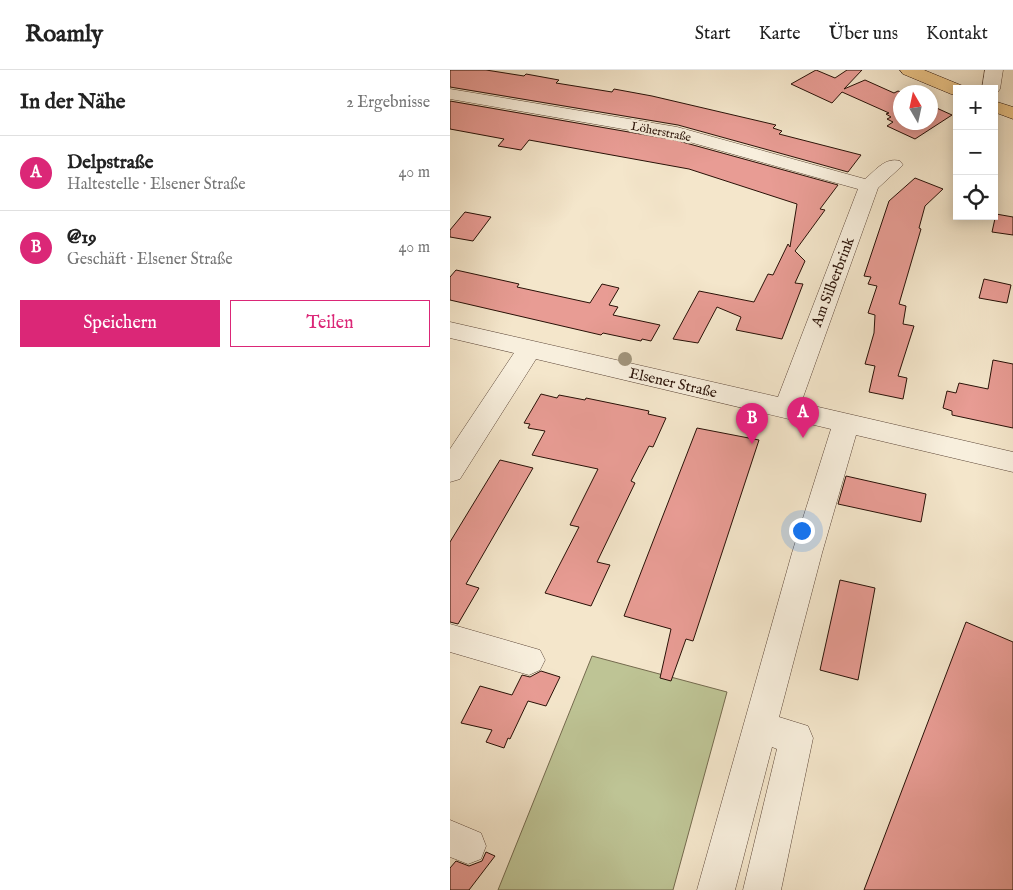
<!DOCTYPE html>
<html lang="de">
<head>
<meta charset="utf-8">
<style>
  body { margin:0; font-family:"IM FELL English",serif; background:#f2f2f2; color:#222 }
  .controls { position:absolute; right:15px; top:15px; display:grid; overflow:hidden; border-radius:0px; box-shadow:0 2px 12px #0003 }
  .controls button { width:45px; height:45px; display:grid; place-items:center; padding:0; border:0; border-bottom:1px solid #e0e0e0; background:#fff; color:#222; font:25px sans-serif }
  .compass { position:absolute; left:443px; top:15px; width:45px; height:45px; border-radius:50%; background:#fff; box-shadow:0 2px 12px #0003; rotate:351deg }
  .you { position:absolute; left:351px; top:460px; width:18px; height:18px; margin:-12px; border:4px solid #fff; border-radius:50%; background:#1a73e8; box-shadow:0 0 0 8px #1a73e833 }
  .badge { display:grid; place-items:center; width:32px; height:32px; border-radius:50%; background:#db2777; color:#fff; font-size:16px; font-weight:700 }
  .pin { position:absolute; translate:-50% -41px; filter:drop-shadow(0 1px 2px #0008) }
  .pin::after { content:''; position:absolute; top:26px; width:18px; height:15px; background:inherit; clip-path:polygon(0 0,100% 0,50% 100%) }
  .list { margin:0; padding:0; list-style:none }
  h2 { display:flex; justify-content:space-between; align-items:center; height:65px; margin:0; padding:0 20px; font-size:21px }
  h2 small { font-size:16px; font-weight:400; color:#767676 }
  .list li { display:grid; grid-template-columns:32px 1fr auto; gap:15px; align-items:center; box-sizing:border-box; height:75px; padding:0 20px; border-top:1px solid #e0e0e0 }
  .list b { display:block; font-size:19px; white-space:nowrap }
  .list p { margin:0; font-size:16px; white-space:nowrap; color:#767676 }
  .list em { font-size:16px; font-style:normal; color:#767676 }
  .actions { display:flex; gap:10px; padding:15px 20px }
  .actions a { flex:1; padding:11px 0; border:1px solid #db2777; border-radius:0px; text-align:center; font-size:18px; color:#db2777 }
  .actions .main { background:#db2777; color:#fff }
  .icon { flex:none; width:28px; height:28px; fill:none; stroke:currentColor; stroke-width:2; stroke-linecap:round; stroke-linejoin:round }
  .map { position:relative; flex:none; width:563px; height:820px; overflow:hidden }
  header { display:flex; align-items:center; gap:30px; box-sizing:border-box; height:70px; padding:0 25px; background:#fff; border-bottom:1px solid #e0e0e0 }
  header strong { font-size:24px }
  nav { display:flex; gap:28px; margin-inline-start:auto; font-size:18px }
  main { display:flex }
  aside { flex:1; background:#fff }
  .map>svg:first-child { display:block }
</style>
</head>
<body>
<header>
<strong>Roamly</strong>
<nav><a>Start</a><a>Karte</a><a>Über uns</a><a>Kontakt</a></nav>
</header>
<main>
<aside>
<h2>In der Nähe<small>2 Ergebnisse</small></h2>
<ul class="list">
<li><span class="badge">A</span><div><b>Delpstraße</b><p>Haltestelle · Elsener Straße</p></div><em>40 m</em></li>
<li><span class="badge">B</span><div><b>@19</b><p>Geschäft · Elsener Straße</p></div><em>40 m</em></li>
</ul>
<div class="actions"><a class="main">Speichern</a><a>Teilen</a></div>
</aside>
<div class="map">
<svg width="563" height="820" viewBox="0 0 563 820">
  <rect width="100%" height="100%" fill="#f4e6cb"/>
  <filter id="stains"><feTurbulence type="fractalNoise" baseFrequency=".004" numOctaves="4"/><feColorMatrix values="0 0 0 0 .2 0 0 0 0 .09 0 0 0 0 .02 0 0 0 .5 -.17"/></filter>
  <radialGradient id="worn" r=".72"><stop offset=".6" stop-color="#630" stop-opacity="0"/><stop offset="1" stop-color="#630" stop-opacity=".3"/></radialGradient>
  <path fill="#bec495" stroke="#746a4e" d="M 142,586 L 277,622 L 223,820 L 48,820 Z"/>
  <g fill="#e89c94" stroke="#291107">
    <path d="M 0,0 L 36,0 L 74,6 L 76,4 L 109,10 L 106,13 L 162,22 L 164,19 L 202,26 L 326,55 L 323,58 L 332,61 L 329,64 L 411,85 L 398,102 L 228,55 L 0,17 Z"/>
    <path d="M 366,0 L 385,8 L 397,0 L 412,0 L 394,19 L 415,10 L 444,23 L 448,21 L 451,22 L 450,52 L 480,52 L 480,35 L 502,45 L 465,69 L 437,56 L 443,52 L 437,49 L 441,47 L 436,44 L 439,43 L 392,22 L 382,33 L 341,14 Z"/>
    <path d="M 0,31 L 225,70 L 388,115 L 370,139 L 375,140 L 345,181 L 355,191 L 345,213 L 353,214 L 332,269 L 286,260 L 291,247 L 267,237 L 248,273 L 223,269 L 249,221 L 304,232 L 318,204 L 323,205 L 338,174 L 340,177 L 347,134 L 239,99 L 79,70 L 71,80 L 48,76 L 54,69 L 0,59 Z"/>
    <path d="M 465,108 L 493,119 L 475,136 L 469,158 L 471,159 L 449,234 L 456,236 L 453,254 L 464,256 L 448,306 L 457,308 L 453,329 L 419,322 L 425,296 L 415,294 L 424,263 L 425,245 L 418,243 L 427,216 L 418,214 L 421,207 L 414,206 L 439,131 Z"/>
    <path d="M 15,142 L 41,147 L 23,171 L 0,167 L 0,160 Z"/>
    <path d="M 546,144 L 563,147 L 563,165 L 542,162 Z"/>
    <path d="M 6,200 L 69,214 L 67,217 L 140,233 L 152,214 L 169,218 L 159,235 L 168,237 L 163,245 L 210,255 L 201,271 L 192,269 L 191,271 L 153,263 L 151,265 L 0,230 L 0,207 Z"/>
    <path d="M 534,209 L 561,215 L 557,233 L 529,228 Z"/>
    <path d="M 543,290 L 563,294 L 563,358 L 502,345 L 502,341 L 493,338 L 497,321 L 506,323 L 509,313 L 538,319 Z"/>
    <path d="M 91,324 L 107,328 L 109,325 L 135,330 L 136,328 L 199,341 L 198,344 L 216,348 L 203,377 L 199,376 L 181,411 L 185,413 L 147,492 L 160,495 L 141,536 L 95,523 L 129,457 L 120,455 L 148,399 L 82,385 L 95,361 L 78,358 L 80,354 L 74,353 Z"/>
    <path d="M 247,358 L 309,370 L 243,571 L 236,569 L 221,611 L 210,608 L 221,559 L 174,546 Z"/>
    <path d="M 50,390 L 83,398 L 16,514 L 29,518 L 8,554 L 0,552 L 0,472 Z"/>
    <path d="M 396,406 L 476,424 L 471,452 L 388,434 Z"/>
    <path d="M 390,510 L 425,518 L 408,610 L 370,600 Z"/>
    <path d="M 516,552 L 563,572 L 563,820 L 414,820 Z"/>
    <path d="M 91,601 L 110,607 L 96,636 L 78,631 L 60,669 L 58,668 L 54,678 L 36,672 L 42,660 L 11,653 L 30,616 L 62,625 L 72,605 L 80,607 Z"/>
    <path d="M 36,782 L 45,786 L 19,820 L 0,820 L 0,798 L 6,791 L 19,796 L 32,791 Z"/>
  </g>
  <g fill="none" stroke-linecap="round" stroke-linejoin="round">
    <defs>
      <g id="minor">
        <path d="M 535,0 L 553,0 L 550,19 L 547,23 L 544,24 L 544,19 L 532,19 Z"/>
        <path d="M 0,19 L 227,57 L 415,109 C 426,100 435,87 450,91 L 453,95 L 428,118 L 351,333 L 563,382 L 563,402 L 406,365 L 372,483 L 329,647 L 358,656 L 363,668 L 331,820 L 293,820 L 327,679 L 322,677 L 285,820 L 247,820 L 342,483 L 381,359 L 86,289 L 10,409 L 0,412 L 0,379 L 64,283 L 0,268 L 0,252 L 328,327 L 408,119 L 225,68 L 0,29 Z"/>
        <path d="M 0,554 L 90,580 L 95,590 L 90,600 L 79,605 L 0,582 Z"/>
        <path d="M 0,750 L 31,763 L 36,776 L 31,789 L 18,794 L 0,787 Z"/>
      </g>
      <g id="major">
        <path d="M 450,0 L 474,0 L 513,16 L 515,19 L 507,19 L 507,25 L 501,24 L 453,4 Z"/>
        <path d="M 544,31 L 563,37 L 563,49 L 544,42 Z"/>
      </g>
    </defs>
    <use href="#minor" stroke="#5c4638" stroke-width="1"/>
    <use href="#major" stroke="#291107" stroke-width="1"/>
    <use href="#minor" fill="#f8efdd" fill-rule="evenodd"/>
    <use href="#major" fill="#eac386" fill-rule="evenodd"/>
  </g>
  <circle fill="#a1947b" cx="175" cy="289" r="7"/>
  <g text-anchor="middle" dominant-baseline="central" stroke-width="5" stroke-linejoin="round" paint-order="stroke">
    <g font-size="12" fill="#291107" stroke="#f8efdd">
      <text transform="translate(211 62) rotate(11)">Löherstraße</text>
    </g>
    <g font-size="15" fill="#291107" stroke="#f8efdd">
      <text transform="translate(383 212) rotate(-69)">Am Silberbrink</text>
      <text transform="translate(223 313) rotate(13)">Elsener Straße</text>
    </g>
  </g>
  <rect width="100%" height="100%" filter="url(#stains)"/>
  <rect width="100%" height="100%" fill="url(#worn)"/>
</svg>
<div class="controls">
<button>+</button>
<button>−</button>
<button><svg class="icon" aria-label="locate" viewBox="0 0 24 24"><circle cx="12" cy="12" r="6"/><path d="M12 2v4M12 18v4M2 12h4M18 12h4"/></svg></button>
</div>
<svg class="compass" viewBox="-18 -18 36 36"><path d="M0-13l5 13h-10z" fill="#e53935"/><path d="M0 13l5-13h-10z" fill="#767676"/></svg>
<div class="you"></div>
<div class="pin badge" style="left:353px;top:368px">A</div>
<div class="pin badge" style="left:302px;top:374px">B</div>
</div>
</main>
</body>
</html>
